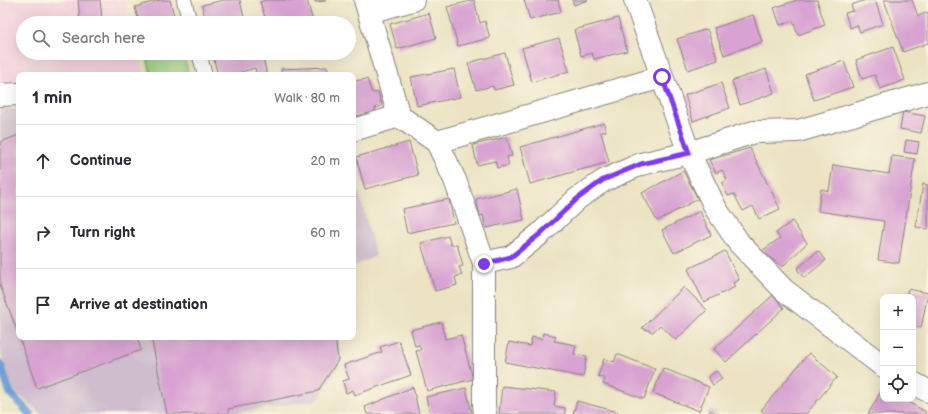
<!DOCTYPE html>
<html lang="en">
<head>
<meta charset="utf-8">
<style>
  body { margin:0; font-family:"Balsamiq Sans",sans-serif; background:#f7f7f7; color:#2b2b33 }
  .controls { position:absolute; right:12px; bottom:12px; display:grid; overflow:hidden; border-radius:8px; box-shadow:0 4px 16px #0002 }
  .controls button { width:36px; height:36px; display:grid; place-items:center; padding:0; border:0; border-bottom:1px solid #e1e1e2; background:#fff; color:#2b2b33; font:20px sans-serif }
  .stop { position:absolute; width:12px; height:12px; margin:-9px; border:3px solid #7c3aed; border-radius:50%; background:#fff }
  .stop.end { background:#7c3aed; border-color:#fff; box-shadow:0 1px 4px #0008 }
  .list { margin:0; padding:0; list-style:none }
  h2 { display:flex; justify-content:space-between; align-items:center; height:52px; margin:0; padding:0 16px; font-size:17px }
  h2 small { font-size:13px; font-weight:400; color:#7c7c81 }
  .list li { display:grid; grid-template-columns:26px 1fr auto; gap:12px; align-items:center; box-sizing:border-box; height:72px; padding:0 16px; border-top:1px solid #e1e1e2 }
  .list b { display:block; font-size:15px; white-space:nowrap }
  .list em { font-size:13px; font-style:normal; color:#7c7c81 }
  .icon { flex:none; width:22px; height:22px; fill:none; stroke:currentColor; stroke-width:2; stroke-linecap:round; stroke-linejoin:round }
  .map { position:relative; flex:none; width:928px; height:414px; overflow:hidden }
  .search { position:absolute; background:#fff; box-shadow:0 4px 16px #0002; left:16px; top:16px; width:340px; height:44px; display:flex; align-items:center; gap:10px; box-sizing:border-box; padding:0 14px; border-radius:22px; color:#7c7c81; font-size:15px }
  .panel { position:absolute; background:#fff; box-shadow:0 4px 16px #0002; left:16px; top:72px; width:340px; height:268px; border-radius:8px }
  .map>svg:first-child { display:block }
</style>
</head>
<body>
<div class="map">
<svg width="928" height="414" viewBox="0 0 928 414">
  <rect width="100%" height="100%" fill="#fcf5e5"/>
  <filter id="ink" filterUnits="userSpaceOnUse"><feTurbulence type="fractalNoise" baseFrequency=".025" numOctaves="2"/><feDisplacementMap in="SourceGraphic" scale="8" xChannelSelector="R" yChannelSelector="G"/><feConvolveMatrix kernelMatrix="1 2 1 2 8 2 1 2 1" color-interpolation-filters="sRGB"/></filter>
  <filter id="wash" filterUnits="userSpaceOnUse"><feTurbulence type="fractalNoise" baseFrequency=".012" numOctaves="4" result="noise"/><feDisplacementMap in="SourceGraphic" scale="16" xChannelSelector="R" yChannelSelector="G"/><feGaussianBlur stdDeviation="0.9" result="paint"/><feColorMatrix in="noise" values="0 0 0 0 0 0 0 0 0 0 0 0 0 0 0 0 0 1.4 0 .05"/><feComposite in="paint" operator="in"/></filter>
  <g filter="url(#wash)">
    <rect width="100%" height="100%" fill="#ebe3c2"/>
    <path fill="#f3cfde" d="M 0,0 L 125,0 L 130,23 L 23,23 L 23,53 L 138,53 L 143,75 L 19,75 L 19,84 L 0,84 Z"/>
    <g fill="#cfbdce">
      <path d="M 0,109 L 19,109 L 19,337 L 339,337 L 341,361 L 318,400 L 235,413 L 234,414 L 41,414 L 13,390 L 0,350 Z"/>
      <path d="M 353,170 L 376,256 L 353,266 Z"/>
    </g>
    <path fill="#9bd385" stroke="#5e7a60" d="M 146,53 L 183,53 L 189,75 L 151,75 Z"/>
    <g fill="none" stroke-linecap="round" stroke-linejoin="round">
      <path stroke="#6c9cd5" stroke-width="8" d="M 0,363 L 10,393 L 30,414"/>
    </g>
    <g id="blocks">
      <g fill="#d8a2d2">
        <path d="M 78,0 L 100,0 L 102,18 L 80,20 Z"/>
        <path d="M 160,0 L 170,0 L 176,23 L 139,23 L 135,7 Z"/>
        <path d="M 224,0 L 240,0 L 244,18 L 221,23 L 206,23 L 202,5 Z"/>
        <path d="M 266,0 L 307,0 L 313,22 L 309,23 L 267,23 L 260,2 Z"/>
        <path d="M 315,0 L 326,0 L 326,1 L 315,2 Z"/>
        <path d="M 474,0 L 480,23 L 485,21 L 490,38 L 458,46 L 447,7 Z"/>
        <path d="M 524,0 L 558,0 L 561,12 L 530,20 Z"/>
        <path d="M 572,0 L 588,0 L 574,5 Z"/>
        <path d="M 797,0 L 817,0 L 825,25 L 798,35 L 793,21 L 780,25 L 774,8 Z"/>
        <path d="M 866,0 L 875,0 L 883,24 L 860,32 L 857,25 L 850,28 L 845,13 L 853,11 L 851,5 Z"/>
        <path d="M 884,0 L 912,0 L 918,16 L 928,12 L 928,43 L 903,52 Z"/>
        <path d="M 429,13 L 436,38 L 397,49 L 390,24 Z"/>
        <path d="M 753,15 L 762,42 L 724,55 L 714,28 Z"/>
        <path d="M 618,18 L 627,51 L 594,59 L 592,53 L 581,56 L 574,30 Z"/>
        <path d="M 707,29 L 718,60 L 688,70 L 677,39 Z"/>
        <path d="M 559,38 L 569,71 L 532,82 L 522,48 Z"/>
        <path d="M 893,47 L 905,80 L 880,89 L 875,75 L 862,79 L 856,60 Z"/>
        <path d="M 212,53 L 262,53 L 267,75 L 257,75 L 255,68 L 241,72 L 242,75 L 218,75 Z"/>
        <path d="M 505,53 L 514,85 L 494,90 L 493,86 L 476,90 L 468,63 Z"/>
        <path d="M 844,61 L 853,87 L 814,100 L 805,74 Z"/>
        <path d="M 327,67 L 329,75 L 281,75 L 281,69 Z"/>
        <path d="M 454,69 L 460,97 L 417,106 L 411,77 Z"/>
        <path d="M 766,69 L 774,93 L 740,105 L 732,81 Z"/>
        <path d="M 367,79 L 372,93 L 378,92 L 382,106 L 375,108 L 375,112 L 353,117 L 353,81 Z"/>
        <path d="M 721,83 L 730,108 L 693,121 L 685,95 Z"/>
        <path d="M 903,112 L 925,116 L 921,133 L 900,129 Z"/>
        <path d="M 604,123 L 606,131 L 601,132 L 609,162 L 530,184 L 520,147 Z"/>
        <path d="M 19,135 L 19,336 L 0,285 L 0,142 Z"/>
        <path d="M 507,137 L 512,156 L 507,157 L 509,165 L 497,168 L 495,161 L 477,165 L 473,145 Z"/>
        <path d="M 906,140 L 919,142 L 917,154 L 904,152 Z"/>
        <path d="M 409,142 L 418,175 L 365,189 L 356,157 Z"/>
        <path d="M 750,148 L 780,209 L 759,219 L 753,206 L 743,211 L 734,194 L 728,196 L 722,183 L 727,180 L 722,170 L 716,173 L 709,160 Z"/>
        <path d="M 892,156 L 915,159 L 899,263 L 878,260 L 884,221 L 818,211 L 821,189 L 829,191 L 833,165 L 889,174 Z"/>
        <path d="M 683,171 L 698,199 L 657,221 L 642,193 Z"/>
        <path d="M 923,184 L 928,185 L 928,229 L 916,227 Z"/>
        <path d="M 517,189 L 524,220 L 486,228 L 483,215 L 480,216 L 476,199 Z"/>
        <path d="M 449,199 L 454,223 L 407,233 L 402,209 Z"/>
        <path d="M 700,211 L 711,235 L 674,253 L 662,230 Z"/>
        <path d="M 792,221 L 807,243 L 782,267 L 762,251 L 780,238 L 776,233 Z"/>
        <path d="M 448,236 L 451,245 L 457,244 L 463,266 L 459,267 L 462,275 L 455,277 L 457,285 L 435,291 L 421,243 Z"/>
        <path d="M 725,251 L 739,280 L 733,283 L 735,287 L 704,302 L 688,269 Z"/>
        <path d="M 818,251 L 826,260 L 804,278 L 797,269 Z"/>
        <path d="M 684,287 L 707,310 L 676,340 L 660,325 L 653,332 L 642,328 Z"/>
        <path d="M 908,289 L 928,293 L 921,328 L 913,326 L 913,297 L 906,297 Z"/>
        <path d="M 773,295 L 784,308 L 726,362 L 714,349 Z"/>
        <path d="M 441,322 L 445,339 L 461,335 L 473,379 L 427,391 L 416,351 L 421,350 L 419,345 L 415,346 L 411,330 Z"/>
        <path d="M 543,333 L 556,336 L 554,341 L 576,345 L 574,354 L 587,356 L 583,377 L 505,362 L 509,342 L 530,346 L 532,337 L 542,339 Z"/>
        <path d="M 19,337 L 137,337 L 141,350 L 37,388 Z"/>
        <path d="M 151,337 L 335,337 L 338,360 L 318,391 L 228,409 L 228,414 L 167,414 Z"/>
        <path d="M 399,341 L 411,375 L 355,395 L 353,390 L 346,393 L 343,381 L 349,379 L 344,365 L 382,352 L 380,347 Z"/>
        <path d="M 809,353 L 837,377 L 806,414 L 766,414 L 761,410 Z"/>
        <path d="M 617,354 L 655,369 L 644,399 L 603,384 L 605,379 L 598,376 L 604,359 L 614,362 Z"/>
        <path d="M 663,368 L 709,387 L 699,411 L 653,393 Z"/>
        <path d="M 717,371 L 722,379 L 713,385 L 708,377 Z"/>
        <path d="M 502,386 L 556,392 L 554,406 L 565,408 L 565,414 L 499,414 Z"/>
        <path d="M 413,387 L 419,414 L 367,414 L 365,407 Z"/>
        <path d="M 466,388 L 472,413 L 430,414 L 426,397 Z"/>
        <path d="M 883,388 L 883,399 L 903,399 L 926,412 L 925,414 L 868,414 Z"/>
        <path d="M 577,401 L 618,412 L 618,414 L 573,414 Z"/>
        <path d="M 710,410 L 719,414 L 708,414 Z"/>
      </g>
    </g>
  </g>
  <g filter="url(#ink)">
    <use href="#blocks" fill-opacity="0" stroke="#86827e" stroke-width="1"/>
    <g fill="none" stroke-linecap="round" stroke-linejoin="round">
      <defs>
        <g id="lane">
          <path d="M 184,0 L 190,23"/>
          <path d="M 199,53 L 205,75"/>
        </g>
        <g id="street">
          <path d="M 365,0 L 399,116 L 437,142 L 455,180 L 484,263 L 484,404 L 485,414"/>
          <path d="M 635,0 L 689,153 L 716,209 L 739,243 L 784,290 L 883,366"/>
          <path d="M 369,12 L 413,0"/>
          <path d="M 0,95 L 19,94"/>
          <path d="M 353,130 L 399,116"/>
          <path d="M 437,142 L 662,77"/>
          <path d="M 484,263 L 511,257 L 540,234 L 577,199 L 603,181 L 641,164 L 689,153 L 754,132 L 798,131 L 928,93"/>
          <path d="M 913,383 L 928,391"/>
        </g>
      </defs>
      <use href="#lane" stroke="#86827e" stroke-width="16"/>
      <use href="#street" stroke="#86827e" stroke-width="24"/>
      <use href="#lane" stroke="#fff" stroke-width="14"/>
      <use href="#street" stroke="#fff" stroke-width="22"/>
    </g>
  </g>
  <g fill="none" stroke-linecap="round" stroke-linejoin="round" filter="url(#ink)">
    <path stroke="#7c3aed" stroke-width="5" d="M 484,264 L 511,257 L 540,234 L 577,199 L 603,180 L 641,164 L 689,153 L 662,77"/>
  </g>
</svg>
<div class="controls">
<button>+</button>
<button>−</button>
<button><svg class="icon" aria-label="locate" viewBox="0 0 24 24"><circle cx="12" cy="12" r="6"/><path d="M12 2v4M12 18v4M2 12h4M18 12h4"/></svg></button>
</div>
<div class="stop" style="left:662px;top:77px"></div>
<div class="stop end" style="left:484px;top:264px"></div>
<div class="search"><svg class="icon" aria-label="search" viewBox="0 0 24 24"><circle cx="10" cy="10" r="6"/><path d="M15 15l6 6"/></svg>Search here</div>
<section class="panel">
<h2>1 min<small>Walk · 80 m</small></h2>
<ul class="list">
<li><svg class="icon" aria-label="ahead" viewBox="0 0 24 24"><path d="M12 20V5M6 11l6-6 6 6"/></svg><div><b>Continue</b></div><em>20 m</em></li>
<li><svg class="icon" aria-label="right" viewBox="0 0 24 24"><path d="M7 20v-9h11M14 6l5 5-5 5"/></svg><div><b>Turn right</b></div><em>60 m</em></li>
<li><svg class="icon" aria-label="arrive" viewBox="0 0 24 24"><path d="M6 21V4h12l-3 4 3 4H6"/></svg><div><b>Arrive at destination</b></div></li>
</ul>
</section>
</div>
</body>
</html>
